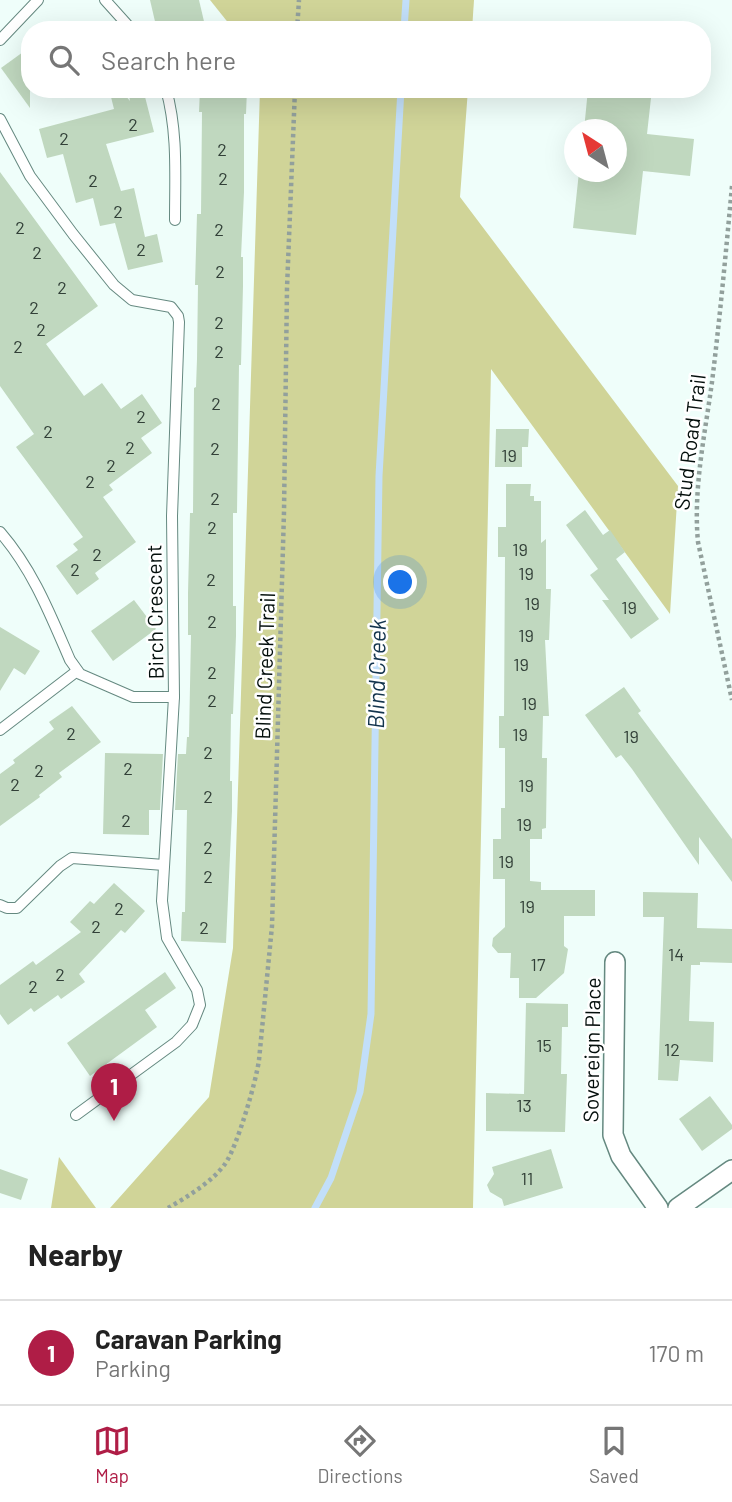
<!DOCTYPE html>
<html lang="en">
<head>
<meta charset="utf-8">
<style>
  body { margin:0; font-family:Barlow,sans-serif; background:#f6f6f6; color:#222 }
  .compass { position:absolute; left:564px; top:119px; width:63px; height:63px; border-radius:50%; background:#fff; box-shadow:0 7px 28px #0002; rotate:324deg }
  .you { position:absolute; left:401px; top:583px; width:24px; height:24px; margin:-18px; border:5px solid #fff; border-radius:50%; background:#1a73e8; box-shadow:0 0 0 10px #1a73e833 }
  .badge { display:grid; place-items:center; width:46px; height:46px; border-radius:50%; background:#af1d46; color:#fff; font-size:23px; font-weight:700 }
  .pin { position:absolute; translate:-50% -58px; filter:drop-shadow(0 2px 4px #0008) }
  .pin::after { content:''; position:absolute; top:37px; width:24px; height:21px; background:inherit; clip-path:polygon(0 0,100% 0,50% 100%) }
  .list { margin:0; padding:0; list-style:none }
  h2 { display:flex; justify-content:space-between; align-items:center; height:91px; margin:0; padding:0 28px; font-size:30px }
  h2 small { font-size:23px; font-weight:400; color:#767676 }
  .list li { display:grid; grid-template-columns:46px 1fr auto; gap:21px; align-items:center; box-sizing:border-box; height:105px; padding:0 28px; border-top:2px solid #e0e0e0 }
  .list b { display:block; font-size:26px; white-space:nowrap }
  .list p { margin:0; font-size:23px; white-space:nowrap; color:#767676 }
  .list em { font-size:23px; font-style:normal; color:#767676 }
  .icon { flex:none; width:38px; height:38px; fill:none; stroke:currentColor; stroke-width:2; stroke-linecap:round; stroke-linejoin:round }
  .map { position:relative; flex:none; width:732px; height:1208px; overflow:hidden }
  .search { position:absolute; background:#fff; box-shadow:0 7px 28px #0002; left:21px; right:21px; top:21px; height:77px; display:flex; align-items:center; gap:18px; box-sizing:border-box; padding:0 24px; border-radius:28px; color:#767676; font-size:26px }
  .sheet { height:196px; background:#fff }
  nav { display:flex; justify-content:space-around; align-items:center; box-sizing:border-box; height:98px; border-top:2px solid #e0e0e0; background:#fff; font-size:19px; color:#767676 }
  nav a { display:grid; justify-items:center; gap:4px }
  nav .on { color:#af1d46 }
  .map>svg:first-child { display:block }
</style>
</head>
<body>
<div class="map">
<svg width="732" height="1208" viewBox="0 0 732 1208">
  <rect width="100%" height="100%" fill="#effefa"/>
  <g fill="#d0d498">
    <path d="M 210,0 L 474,0 L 472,30 L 234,30 Z"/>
    <path d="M 260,89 L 468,89 L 460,197 L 678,486 L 670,614 L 491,369 L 473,1208 L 110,1208 L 209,1097 L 233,948 Z"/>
    <path d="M 59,1157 L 96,1208 L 51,1208 Z"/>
  </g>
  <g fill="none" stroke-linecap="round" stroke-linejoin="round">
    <g stroke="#c2dff9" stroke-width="7">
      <path d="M 404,30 L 406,0"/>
      <path d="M 315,1208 L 331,1178 L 360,1092 L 371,1014 L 379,476 L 401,89"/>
    </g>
  </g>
  <g fill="#c0d8bf">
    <path d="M 150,0 L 199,0 L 206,30 L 157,30 Z"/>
    <path d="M 30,47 L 30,108 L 1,68 Z"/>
    <path d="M 109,89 L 120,89 L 130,101 L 128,89 L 143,89 L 154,132 L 106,144 L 121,191 L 134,188 L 145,237 L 157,234 L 163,262 L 128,270 L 115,223 L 100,226 L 93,198 L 76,203 L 63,154 L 47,158 L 39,129 L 114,109 Z"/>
    <path d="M 200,89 L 247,89 L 246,114 L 244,114 L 244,192 L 241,257 L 243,257 L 243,286 L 241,365 L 239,365 L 237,513 L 233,513 L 233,606 L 236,606 L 236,636 L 233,714 L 231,714 L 230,781 L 232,781 L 232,811 L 226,943 L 181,941 L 182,912 L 185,912 L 187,810 L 175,810 L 178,754 L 186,754 L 187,737 L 189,737 L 191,635 L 188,635 L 188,593 L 190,513 L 193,513 L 194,388 L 196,387 L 197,359 L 198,285 L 195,285 L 197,214 L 201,214 L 202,112 L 199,112 Z"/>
    <path d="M 588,89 L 652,89 L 647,134 L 694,139 L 690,176 L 643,171 L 636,235 L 573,228 L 579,172 L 617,172 L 617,130 L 584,130 Z"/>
    <path d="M 0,172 L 98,306 L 46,344 L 84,396 L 102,383 L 121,409 L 142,394 L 162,423 L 141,438 L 152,453 L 109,485 L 113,490 L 103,497 L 136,542 L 95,573 L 99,579 L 77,595 L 56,566 L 78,550 L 73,544 L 83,537 L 16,447 L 34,434 L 0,386 Z"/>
    <path d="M 496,429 L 529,429 L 528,447 L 522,447 L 522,467 L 495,467 Z"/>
    <path d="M 506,484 L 531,484 L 530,496 L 534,496 L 534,501 L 541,501 L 541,543 L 546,539 L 546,589 L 551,589 L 549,640 L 545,640 L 549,716 L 543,716 L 542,758 L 547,758 L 546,828 L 542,829 L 542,839 L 530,839 L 530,881 L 541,882 L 541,890 L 595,890 L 595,916 L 564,916 L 564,946 L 568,949 L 564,973 L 536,998 L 519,998 L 519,978 L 510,978 L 511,953 L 498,953 L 492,946 L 493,938 L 505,927 L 505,879 L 493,879 L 493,839 L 501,839 L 501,808 L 505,808 L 505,748 L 499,748 L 499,716 L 504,716 L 505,557 L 498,557 L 498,527 L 506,527 Z"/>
    <path d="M 585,510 L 603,535 L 610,530 L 625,552 L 616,559 L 659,619 L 631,639 L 602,600 L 609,600 L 590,575 L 598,569 L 566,525 Z"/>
    <path d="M 134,600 L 156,629 L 113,661 L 91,631 Z"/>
    <path d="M 0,627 L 40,651 L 25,675 L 14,668 L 0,691 Z"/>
    <path d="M 624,687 L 641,711 L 638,713 L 732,839 L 732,882 L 699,837 L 699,865 L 632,769 L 621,755 L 616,758 L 585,715 Z"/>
    <path d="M 72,706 L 101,742 L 59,773 L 62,777 L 39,795 L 40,797 L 0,826 L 0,774 L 15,763 L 13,760 L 54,729 L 49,722 Z"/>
    <path d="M 105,753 L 163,754 L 160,810 L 149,810 L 149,835 L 103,834 Z"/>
    <path d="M 114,883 L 145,911 L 125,933 L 121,930 L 79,974 L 85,982 L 61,999 L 58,995 L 34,1012 L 31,1008 L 8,1025 L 0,1014 L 0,985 L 33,961 L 36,965 L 81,932 L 70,922 L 90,901 L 94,904 Z"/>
    <path d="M 643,892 L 698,893 L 697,928 L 732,929 L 732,963 L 700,962 L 700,965 L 691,965 L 689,1021 L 714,1022 L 713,1062 L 680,1060 L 678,1081 L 658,1080 L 664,917 L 643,917 Z"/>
    <path d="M 165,972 L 176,988 L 145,1010 L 157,1027 L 90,1076 L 67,1043 Z"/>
    <path d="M 526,1003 L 568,1004 L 568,1027 L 562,1027 L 561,1074 L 567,1074 L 565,1132 L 486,1131 L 486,1093 L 524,1094 Z"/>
    <path d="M 710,1096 L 732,1125 L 732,1129 L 702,1151 L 679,1119 Z"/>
    <path d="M 551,1149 L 563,1188 L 504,1206 L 502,1199 L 490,1192 L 487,1185 L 494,1174 L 492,1167 Z"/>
    <path d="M 0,1169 L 28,1179 L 21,1200 L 0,1193 Z"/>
  </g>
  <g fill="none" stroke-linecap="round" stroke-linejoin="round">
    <defs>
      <g id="lane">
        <path d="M 105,0 L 132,30"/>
        <path d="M 0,40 L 38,0"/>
        <path d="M 166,89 C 178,132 175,176 175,220"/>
        <path d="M 0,119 L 30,176 L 73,234 L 114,285 L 132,300 L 171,307 L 178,316 L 179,322 L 172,516 L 174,697 L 162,901 L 167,938 L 197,990 L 200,1005 L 192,1025 L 176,1042 L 76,1115"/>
        <path d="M 0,532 C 33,570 50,614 70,660 L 80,674 L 133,697 L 174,697"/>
        <path d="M 0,730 L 77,671"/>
        <path d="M 0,905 L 7,908 L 17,908 L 60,866 L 72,858 L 164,865"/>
      </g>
      <g id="street">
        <path d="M 615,962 L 613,1135 L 621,1156 L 658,1208"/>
        <path d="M 678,1208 L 732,1170"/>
      </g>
    </defs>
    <use href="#lane" stroke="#658980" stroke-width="12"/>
    <use href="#street" stroke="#658980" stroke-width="22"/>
    <g stroke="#92a09c" stroke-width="4.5" stroke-dasharray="3.5 3.5" stroke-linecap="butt">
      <path d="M 297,30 L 299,0"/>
      <path d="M 732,186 C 726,251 720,317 712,382 C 705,434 693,489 698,542 L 732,700"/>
      <path d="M 168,1208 C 187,1197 212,1182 225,1164 C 237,1147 256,1082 259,1060 L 272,926 L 284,512 L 287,288 L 295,89"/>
    </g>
    <use href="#lane" stroke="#fff" stroke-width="10"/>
    <use href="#street" stroke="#fff" stroke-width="19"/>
  </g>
  <g text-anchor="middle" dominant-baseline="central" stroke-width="5" stroke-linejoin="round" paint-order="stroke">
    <g font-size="18" fill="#324038">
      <text x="133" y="124">2</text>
      <text x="64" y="138">2</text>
      <text x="222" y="149">2</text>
      <text x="223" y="178">2</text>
      <text x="93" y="180">2</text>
      <text x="118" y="211">2</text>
      <text x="20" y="227">2</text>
      <text x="219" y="229">2</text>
      <text x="141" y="249">2</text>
      <text x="37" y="252">2</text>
      <text x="220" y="271">2</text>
      <text x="62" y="287">2</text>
      <text x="34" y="307">2</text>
      <text x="219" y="322">2</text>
      <text x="41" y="329">2</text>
      <text x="18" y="346">2</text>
      <text x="219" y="351">2</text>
      <text x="216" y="403">2</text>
      <text x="141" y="416">2</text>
      <text x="48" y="431">2</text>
      <text x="130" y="447">2</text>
      <text x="215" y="448">2</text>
      <text x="509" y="455">19</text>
      <text x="111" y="465">2</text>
      <text x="90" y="481">2</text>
      <text x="215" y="498">2</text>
      <text x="212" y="527">2</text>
      <text x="520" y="549">19</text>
      <text x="97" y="554">2</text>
      <text x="75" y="569">2</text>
      <text x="526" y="573">19</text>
      <text x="211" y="579">2</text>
      <text x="532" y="603">19</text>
      <text x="629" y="607">19</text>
      <text x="212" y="621">2</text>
      <text x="526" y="635">19</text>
      <text x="521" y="664">19</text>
      <text x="212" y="672">2</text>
      <text x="212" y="700">2</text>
      <text x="529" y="703">19</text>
      <text x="71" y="733">2</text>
      <text x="520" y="734">19</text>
      <text x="631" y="736">19</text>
      <text x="208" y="752">2</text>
      <text x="128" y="768">2</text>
      <text x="39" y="770">2</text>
      <text x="15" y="784">2</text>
      <text x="526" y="785">19</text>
      <text x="208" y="796">2</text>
      <text x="126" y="820">2</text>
      <text x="524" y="824">19</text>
      <text x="208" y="847">2</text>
      <text x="506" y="861">19</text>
      <text x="208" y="876">2</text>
      <text x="527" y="906">19</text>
      <text x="119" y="908">2</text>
      <text x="96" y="926">2</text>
      <text x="204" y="927">2</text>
      <text x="676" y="954">14</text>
      <text x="538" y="964">17</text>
      <text x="60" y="974">2</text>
      <text x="33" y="986">2</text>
      <text x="544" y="1045">15</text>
      <text x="672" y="1049">12</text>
      <text x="524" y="1105">13</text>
      <text x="527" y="1178">11</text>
    </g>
    <g font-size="21" fill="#030e0b" stroke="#fff">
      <text transform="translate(689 442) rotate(-83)">Stud Road Trail</text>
      <text transform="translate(154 612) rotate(-91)">Birch Crescent</text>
      <text transform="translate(264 666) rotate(-88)">Blind Creek Trail</text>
      <text transform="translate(591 1050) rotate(-89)">Sovereign Place</text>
    </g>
    <g font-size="23" font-style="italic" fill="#13344d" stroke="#fff">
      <text transform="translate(376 674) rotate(-89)">Blind Creek</text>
    </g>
  </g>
</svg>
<svg class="compass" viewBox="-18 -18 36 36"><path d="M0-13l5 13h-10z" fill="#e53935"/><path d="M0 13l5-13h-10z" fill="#767676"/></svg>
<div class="you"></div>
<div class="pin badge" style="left:114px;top:1121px">1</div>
<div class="search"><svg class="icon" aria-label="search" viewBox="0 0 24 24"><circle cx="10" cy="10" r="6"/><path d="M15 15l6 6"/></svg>Search here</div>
</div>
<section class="sheet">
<h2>Nearby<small></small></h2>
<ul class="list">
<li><span class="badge">1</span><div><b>Caravan Parking</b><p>Parking</p></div><em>170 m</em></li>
</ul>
</section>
<nav>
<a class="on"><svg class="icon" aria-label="map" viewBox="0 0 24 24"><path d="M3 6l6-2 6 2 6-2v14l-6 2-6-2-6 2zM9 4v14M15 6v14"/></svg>Map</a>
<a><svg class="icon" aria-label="directions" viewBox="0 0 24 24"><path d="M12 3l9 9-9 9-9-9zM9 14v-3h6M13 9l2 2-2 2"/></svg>Directions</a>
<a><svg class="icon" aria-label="saved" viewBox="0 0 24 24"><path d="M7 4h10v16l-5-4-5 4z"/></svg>Saved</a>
</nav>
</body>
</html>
